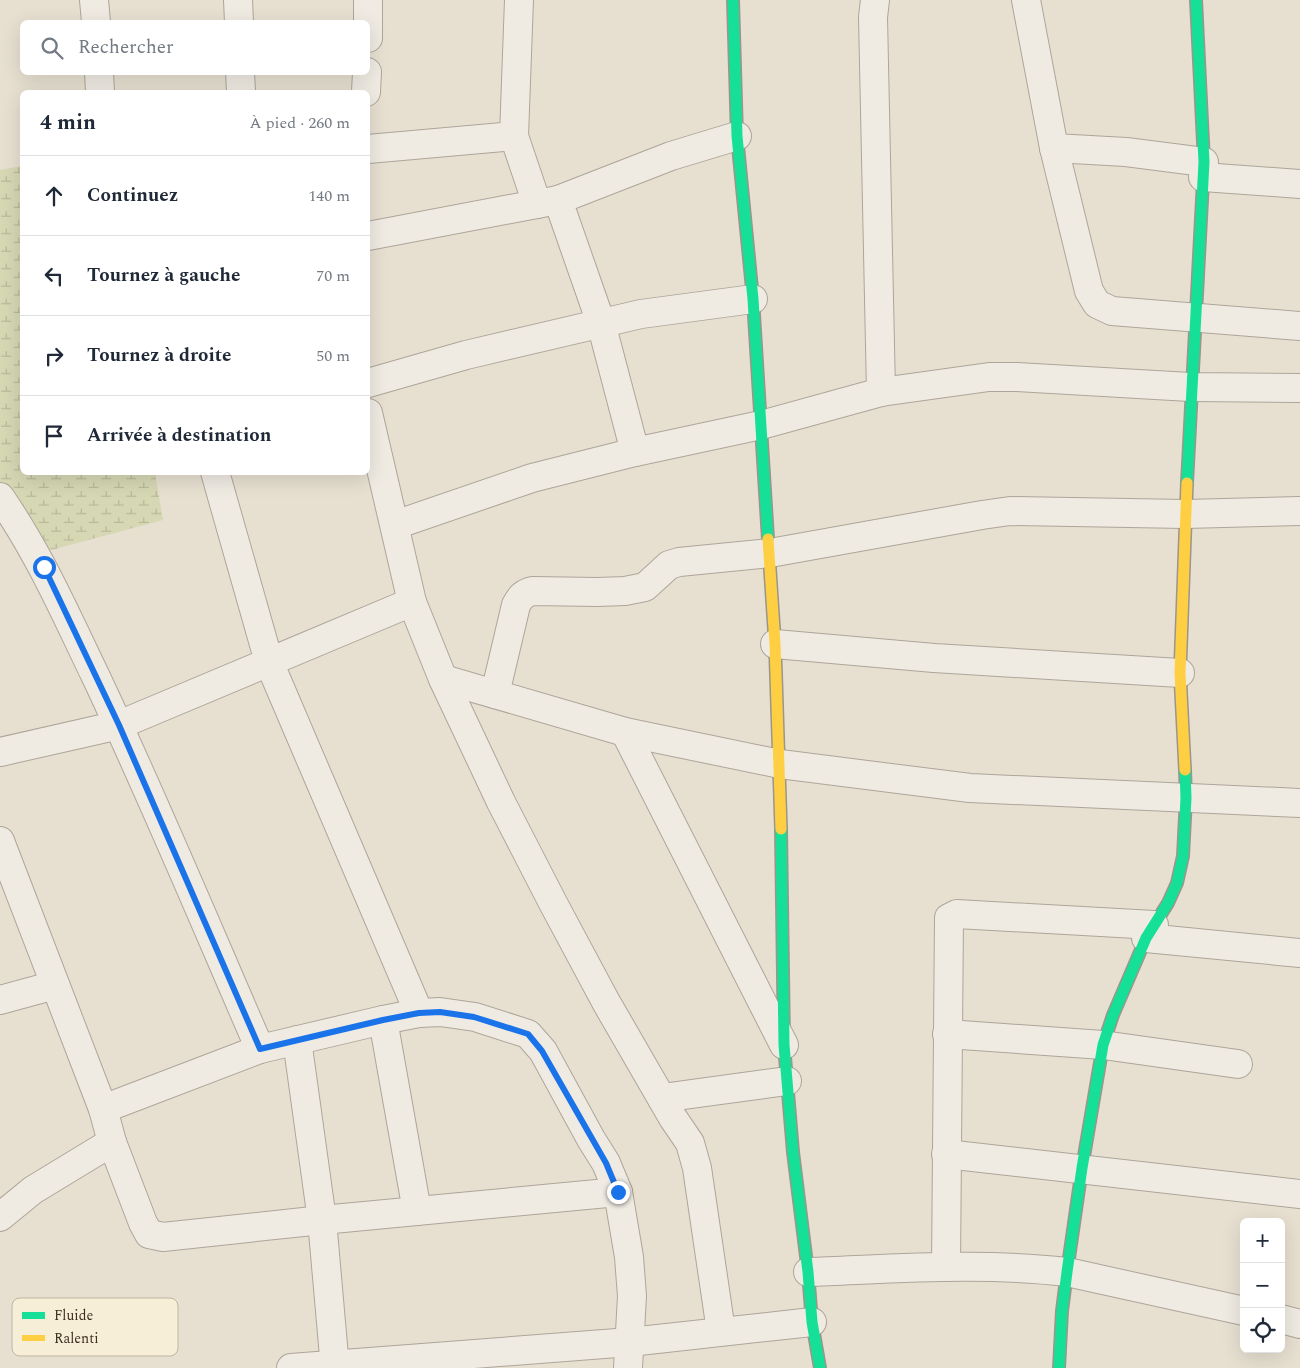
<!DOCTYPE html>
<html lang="fr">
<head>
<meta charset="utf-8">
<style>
  body { margin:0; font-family:Spectral,serif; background:#f2f2f3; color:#1f2937 }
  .controls { position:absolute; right:15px; bottom:15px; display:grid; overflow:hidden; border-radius:8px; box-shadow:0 5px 20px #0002 }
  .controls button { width:45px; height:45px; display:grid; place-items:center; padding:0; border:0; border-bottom:1px solid #e0e1e3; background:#fff; color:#1f2937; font:25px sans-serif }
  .stop { position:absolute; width:15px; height:15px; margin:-11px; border:4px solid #1a73e8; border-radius:50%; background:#fff }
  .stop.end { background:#1a73e8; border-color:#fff; box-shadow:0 1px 5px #0008 }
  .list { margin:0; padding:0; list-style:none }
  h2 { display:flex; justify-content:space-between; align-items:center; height:65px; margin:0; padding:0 20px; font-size:21px }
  h2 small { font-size:16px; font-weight:400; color:#747a83 }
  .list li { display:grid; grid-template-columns:32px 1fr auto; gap:15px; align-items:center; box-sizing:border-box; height:80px; padding:0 20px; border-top:1px solid #e0e1e3 }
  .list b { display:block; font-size:19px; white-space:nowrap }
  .list em { font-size:16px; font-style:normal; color:#747a83 }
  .icon { flex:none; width:28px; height:28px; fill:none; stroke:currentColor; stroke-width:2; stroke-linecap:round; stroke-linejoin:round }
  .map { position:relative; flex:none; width:1300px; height:1368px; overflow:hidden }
  .search { position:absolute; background:#fff; box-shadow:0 5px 20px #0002; left:20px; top:20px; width:350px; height:55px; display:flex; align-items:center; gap:12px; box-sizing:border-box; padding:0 18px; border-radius:8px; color:#747a83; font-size:19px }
  .panel { position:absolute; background:#fff; box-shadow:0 5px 20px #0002; left:20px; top:90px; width:350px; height:385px; border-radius:8px }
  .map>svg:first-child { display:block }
</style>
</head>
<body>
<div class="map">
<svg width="1300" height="1368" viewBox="0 0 1300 1368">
  <defs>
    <pattern id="wetland-marsh" width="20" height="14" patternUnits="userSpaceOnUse" patternTransform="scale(1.25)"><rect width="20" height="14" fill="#d6d7b3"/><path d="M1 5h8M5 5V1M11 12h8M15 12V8" fill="none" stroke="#b9b99a"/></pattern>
  </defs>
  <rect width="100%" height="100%" fill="#e7e0d1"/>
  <path fill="url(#wetland-marsh)" d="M 22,166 L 22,472 L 155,473 L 163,520 L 40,553 L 0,502 L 0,170 Z"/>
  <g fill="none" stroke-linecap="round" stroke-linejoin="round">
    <defs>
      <g id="street">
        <path d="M 94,0 L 96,22"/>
        <path d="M 238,0 L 239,22"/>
        <path d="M 875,0 L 873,17 L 881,392"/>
        <path d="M 1026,0 L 1054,148 L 1089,291 L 1097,304 L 1112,311 L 1300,326"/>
        <path d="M 368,38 L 368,0"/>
        <path d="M 99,72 L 100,92"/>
        <path d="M 240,72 L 241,92"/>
        <path d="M 366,92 L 367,72"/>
        <path d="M 514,136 L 537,204"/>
        <path d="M 1054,148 L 1126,152 L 1204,162"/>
        <path d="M 368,149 L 514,136 L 519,0"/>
        <path d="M 1203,177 L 1300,184"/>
        <path d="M 368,236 L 558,200"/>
        <path d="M 368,383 L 466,355 L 641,314 L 753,299"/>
        <path d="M 368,413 L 412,602 L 443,679 L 501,802 L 553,903 L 606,1002 L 673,1118 L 690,1143 L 697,1168 L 721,1331"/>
        <path d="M 635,452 L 601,323 L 558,200 L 671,156 L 737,136"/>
        <path d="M 215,472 L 269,662 L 419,1013"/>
        <path d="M 0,497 C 40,555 66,615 96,677 C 154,800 206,925 260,1049"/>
        <path d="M 395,525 L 532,478 L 635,452 L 761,425 L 881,392 L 989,377 L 1017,377 L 1190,387 L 1300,388"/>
        <path d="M 775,644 L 934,658 L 1180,673"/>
        <path d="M 443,679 L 625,732 L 780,764 L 970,788 L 1300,803"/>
        <path d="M 495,694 L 516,605 C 520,597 524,593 533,591 L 597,592 L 625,591 L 645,587 L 669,565 L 679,562 L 770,553 L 982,515 L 1010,511 L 1185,514 L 1300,511"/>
        <path d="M 625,732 L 784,1045"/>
        <path d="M 0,752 L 119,725 L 412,602"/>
        <path d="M 0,841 L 103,1109 L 112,1142 L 143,1223 L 149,1234 L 163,1237 L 322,1220 L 618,1192"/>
        <path d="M 1146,938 L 1300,953"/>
        <path d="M 0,1000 L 55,985"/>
        <path d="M 383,1020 L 417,1211"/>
        <path d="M 947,1034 L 1103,1045 L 1238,1064"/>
        <path d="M 297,1040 L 322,1220 L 335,1368"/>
        <path d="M 662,1098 L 787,1081"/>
        <path d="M 103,1109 L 260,1049 L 383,1020 L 419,1013 L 440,1012 L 475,1017 L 528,1034 L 543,1051 L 591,1139 L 606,1163 L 618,1192 L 629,1257 L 632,1296 L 628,1368"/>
        <path d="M 946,1154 L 1300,1194"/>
        <path d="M 0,1217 L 33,1190 L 112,1142"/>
        <path d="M 946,1267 L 949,918 L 957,914 L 1154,925"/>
        <path d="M 808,1272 C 894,1269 981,1262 1067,1272 L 1244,1311"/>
        <path d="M 1281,1319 L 1300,1324"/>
        <path d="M 291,1368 L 630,1342 L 812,1322"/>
      </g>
      <g id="fast">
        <path d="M 733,0 L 737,136 L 753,299 L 768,539"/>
        <path d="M 1187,483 L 1204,162 L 1196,0"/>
        <path d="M 781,829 L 784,1045 L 793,1152 L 808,1272 L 812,1322 L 820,1368"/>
        <path d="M 1059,1368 L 1062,1311 L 1067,1272 L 1082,1168 L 1103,1045 L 1113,1015 L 1146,938 L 1168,903 L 1177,883 L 1183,856 L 1186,798 L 1185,770"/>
      </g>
      <g id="slow">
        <path d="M 768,539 L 775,644 L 781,829"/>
        <path d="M 1185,770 L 1180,673 L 1187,483"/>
      </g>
    </defs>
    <use href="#street" stroke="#ada599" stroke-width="30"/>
    <use href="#fast" stroke="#9c958a" stroke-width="14"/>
    <use href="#slow" stroke="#9c958a" stroke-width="14"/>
    <use href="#street" stroke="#efebe3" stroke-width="28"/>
    <use href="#fast" stroke="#16e098" stroke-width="11"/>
    <use href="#slow" stroke="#ffcf43" stroke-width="11"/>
  </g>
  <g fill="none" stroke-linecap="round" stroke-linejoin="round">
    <path stroke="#1a73e8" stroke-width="6" d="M 44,567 L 119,725 L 260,1049 L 383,1020 L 419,1013 L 440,1012 L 474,1017 L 528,1034 L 542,1051 L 606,1163 L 618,1192"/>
  </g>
  <rect x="12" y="1298" width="166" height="58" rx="8" fill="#f7eed8" stroke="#bfb4a1" stroke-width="1"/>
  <rect x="22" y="1312" width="23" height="7" fill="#16e098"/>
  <rect x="22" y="1335" width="23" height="6" fill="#ffcf43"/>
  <g font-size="14" fill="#3d2e20">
    <text x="54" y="1320">Fluide</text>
    <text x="54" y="1343">Ralenti</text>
  </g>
</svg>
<div class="controls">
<button>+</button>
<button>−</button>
<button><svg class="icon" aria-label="locate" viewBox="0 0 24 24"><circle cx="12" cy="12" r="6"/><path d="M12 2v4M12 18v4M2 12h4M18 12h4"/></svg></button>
</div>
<div class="stop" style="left:44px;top:567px"></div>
<div class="stop end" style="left:618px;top:1192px"></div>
<div class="search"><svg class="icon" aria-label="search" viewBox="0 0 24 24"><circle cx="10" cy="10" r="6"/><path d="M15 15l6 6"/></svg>Rechercher</div>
<section class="panel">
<h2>4 min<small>À pied · 260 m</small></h2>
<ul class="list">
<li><svg class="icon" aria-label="ahead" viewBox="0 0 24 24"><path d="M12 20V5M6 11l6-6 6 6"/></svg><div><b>Continuez</b></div><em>140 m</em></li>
<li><svg class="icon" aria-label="left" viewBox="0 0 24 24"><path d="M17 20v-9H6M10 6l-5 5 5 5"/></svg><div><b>Tournez à gauche</b></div><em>70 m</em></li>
<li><svg class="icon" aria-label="right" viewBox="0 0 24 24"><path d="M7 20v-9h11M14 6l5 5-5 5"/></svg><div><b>Tournez à droite</b></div><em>50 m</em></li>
<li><svg class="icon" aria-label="arrive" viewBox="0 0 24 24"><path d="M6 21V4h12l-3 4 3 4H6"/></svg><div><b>Arrivée à destination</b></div></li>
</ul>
</section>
</div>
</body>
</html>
